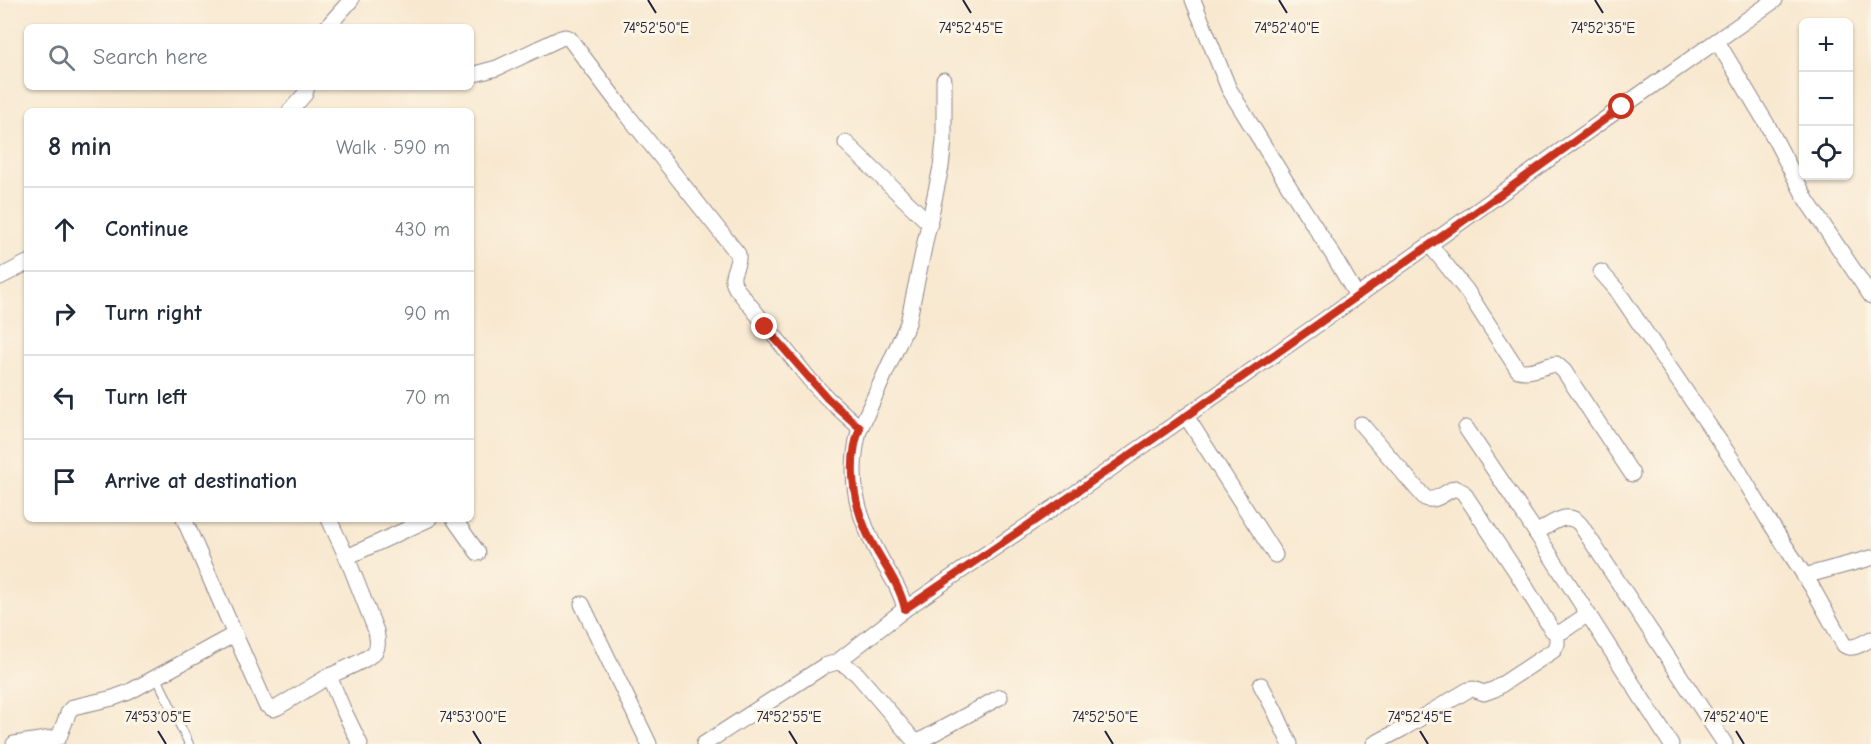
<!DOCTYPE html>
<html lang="en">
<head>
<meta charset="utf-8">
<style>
  body { margin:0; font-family:"Comic Neue",sans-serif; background:#f6f6f7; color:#1f2937 }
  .controls { position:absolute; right:18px; top:18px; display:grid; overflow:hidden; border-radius:9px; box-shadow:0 2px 4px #0004 }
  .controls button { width:54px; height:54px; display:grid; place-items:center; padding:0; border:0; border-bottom:2px solid #e0e1e3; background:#fff; color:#1f2937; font:30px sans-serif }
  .stop { position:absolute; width:18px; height:18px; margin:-14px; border:4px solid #c8321e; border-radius:50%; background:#fff }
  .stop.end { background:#c8321e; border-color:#fff; box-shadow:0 2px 6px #0008 }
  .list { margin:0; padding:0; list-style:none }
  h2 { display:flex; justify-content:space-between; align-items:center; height:78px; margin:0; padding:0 24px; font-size:26px }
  h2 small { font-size:20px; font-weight:400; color:#747a83 }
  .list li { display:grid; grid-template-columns:39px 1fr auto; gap:18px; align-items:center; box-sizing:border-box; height:84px; padding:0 24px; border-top:2px solid #e0e1e3 }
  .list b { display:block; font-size:22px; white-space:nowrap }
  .list em { font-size:20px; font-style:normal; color:#747a83 }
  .icon { flex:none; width:33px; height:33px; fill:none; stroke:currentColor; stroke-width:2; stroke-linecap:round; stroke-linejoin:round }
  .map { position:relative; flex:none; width:1871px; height:744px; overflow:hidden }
  .search { position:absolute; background:#fff; box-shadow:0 2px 4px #0004; left:24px; top:24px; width:450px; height:66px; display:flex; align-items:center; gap:15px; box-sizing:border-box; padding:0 21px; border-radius:9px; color:#747a83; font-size:22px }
  .panel { position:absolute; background:#fff; box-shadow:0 2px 4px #0004; left:24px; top:108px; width:450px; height:414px; border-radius:9px }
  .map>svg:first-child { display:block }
</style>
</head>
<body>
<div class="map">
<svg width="1871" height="744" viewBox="0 0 1871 744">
  <rect width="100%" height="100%" fill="#fcf5e5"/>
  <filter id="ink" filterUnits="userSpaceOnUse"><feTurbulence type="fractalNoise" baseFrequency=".0167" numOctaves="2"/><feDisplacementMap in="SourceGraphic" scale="12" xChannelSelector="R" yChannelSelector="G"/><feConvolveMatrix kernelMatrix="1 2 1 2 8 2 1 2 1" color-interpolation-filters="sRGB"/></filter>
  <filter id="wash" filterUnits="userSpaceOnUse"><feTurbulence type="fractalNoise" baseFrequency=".008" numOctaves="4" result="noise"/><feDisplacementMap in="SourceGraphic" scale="24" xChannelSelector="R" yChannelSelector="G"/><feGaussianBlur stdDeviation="1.35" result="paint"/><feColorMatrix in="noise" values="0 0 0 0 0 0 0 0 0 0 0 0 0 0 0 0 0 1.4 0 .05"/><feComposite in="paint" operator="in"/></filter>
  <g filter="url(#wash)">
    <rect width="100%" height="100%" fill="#f8e8d0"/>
  </g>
  <g filter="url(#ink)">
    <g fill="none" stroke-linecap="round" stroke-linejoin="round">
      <defs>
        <path id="lane" d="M 157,678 L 189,744"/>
        <g id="street">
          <path d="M 1193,0 L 1229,89 L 1293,193 L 1333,255 L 1357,296"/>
          <path d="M 327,27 L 351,0"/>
          <path d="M 1717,41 L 1768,126 L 1807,201 L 1871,296"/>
          <path d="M 471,75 L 497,68 L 561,38 L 565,37 L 569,38 L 625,112 L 738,254 C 740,268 727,273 736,288 L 810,380 L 827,398 L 860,428"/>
          <path d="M 290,111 L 305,94 L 307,87"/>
          <path d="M 846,143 L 930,224"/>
          <path d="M 1430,245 L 1467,291 L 1518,370 C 1530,374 1543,366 1556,364 L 1564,371 L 1632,474"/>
          <path d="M 1601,272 L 1616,289 L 1733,461 L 1767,518 L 1812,587 L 1844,645 C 1852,651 1863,643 1871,639"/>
          <path d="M 0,277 L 27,263"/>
          <path d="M 1186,416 L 1275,555"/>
          <path d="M 1361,424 L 1425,498 C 1435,503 1445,492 1455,488 L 1463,492 L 1517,573 L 1552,630 L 1557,633 L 1563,631 L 1588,614"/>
          <path d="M 1466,428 L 1533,528 L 1671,744"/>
          <path d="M 184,519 L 266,705 L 273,709 L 278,707 L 329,676 L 343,709 L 360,744"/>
          <path d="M 454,519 L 478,553"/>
          <path d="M 1536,533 C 1550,525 1567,509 1580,524 L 1725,744"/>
          <path d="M 347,557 L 429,519"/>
          <path d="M 1804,576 L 1871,558"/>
          <path d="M 582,604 L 649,744"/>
          <path d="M 905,609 C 901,590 890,575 881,559 C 857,515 847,481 859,431 L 908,323 L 941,167 L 944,141 L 944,80"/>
          <path d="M 837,662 L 905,609 L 1093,481 L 1324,320 L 1622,107 L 1775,0"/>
          <path d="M 329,676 C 340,671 371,659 376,650 C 379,643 377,637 376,631 L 348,560 L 329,519"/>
          <path d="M 1261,685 L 1275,711 L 1290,744"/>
          <path d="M 916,743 L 1000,697"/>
          <path d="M 14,744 L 59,737 L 69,711 L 73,707 L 113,698 L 129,692 L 235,634"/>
          <path d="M 704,744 L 824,666 L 837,662 L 845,665 L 857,674 L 917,744"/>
          <path d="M 1374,744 L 1402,729 L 1468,690 L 1473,689 L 1484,693 L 1495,689 L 1554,650 L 1557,644 L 1557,633"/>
        </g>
      </defs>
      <use href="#lane" stroke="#8d8586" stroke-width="10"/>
      <use href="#street" stroke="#8d8586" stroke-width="17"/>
      <use href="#lane" stroke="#fff" stroke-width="8"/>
      <use href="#street" stroke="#fff" stroke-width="15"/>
    </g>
  </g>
  <g fill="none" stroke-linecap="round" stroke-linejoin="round" filter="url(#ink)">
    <path stroke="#c8321e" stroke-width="8" d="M 765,327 L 827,398 L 860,428 C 847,461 853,502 867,533 C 879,559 899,581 905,609 C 1147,445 1386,278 1622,107"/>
  </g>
  <path fill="none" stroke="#22223b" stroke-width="2" d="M 648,0 L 656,13M 963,0 L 971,13M 1279,0 L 1287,13M 1595,0 L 1603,13M 158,731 L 166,744M 473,731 L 481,744M 789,731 L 797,744M 1105,731 L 1113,744M 1420,731 L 1428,744M 1736,731 L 1744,744"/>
  <g font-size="15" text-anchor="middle" fill="#22223b" stroke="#fcf5e5" stroke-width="6" stroke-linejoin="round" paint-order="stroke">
    <text x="656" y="33">74°52'50"E</text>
    <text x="971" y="33">74°52'45"E</text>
    <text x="1287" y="33">74°52'40"E</text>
    <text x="1603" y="33">74°52'35"E</text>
    <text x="158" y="722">74°53'05"E</text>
    <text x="473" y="722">74°53'00"E</text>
    <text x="789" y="722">74°52'55"E</text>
    <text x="1105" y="722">74°52'50"E</text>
    <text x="1420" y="722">74°52'45"E</text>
    <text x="1736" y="722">74°52'40"E</text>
  </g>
</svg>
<div class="controls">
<button>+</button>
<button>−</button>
<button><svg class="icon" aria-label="locate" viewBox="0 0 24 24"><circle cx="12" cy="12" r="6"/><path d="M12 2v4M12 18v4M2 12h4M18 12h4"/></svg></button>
</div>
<div class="stop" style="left:1622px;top:107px"></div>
<div class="stop end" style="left:765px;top:327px"></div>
<div class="search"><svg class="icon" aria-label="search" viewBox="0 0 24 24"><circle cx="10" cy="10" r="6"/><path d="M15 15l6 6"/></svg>Search here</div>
<section class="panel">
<h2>8 min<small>Walk · 590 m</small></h2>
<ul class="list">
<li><svg class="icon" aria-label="ahead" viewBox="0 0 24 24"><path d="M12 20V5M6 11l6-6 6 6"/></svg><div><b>Continue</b></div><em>430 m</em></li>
<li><svg class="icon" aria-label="right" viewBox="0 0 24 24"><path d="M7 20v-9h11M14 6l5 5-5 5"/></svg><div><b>Turn right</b></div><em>90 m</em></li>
<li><svg class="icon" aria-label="left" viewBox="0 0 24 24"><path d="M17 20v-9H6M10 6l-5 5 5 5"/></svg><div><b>Turn left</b></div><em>70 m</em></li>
<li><svg class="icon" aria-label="arrive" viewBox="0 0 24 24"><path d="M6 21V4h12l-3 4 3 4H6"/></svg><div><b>Arrive at destination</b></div></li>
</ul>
</section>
</div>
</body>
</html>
